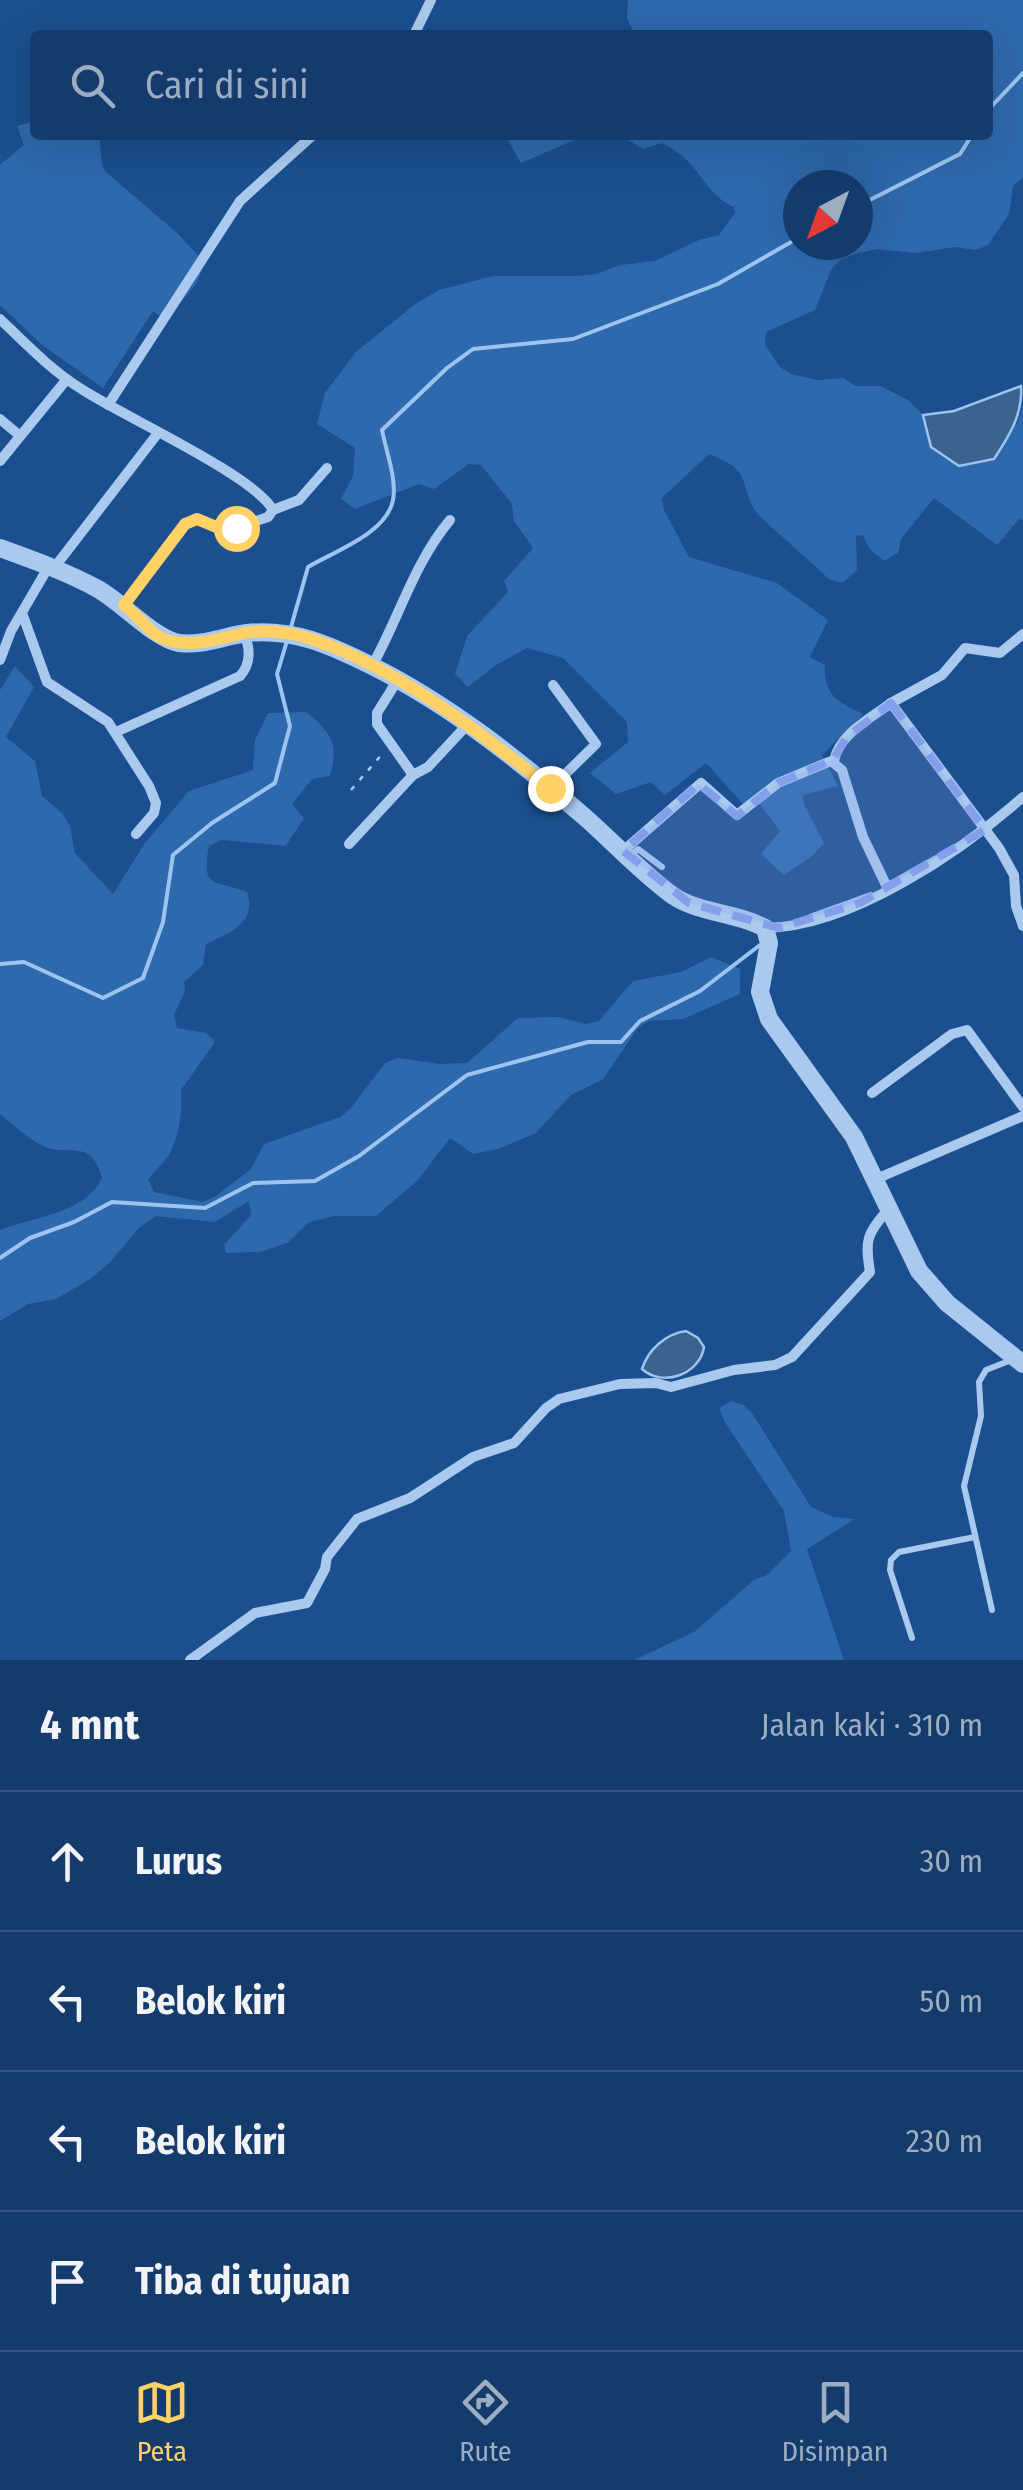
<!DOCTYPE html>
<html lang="id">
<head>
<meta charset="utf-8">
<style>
  body { margin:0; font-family:"Fira Sans Condensed",sans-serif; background:#1d4271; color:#f1f3f6 }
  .compass { position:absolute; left:783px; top:170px; width:90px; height:90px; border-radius:50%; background:#143b6b; box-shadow:0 10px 40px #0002; rotate:221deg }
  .stop { position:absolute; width:30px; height:30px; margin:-22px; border:8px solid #ffd166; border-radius:50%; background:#fff }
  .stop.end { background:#ffd166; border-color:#fff; box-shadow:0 2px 10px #0008 }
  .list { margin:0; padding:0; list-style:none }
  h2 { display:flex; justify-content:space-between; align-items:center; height:130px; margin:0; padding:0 40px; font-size:42px }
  h2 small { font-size:32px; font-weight:400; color:#9dadc1 }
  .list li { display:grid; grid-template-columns:65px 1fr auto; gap:30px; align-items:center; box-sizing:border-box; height:140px; padding:0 40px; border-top:2px solid #33557e }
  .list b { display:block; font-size:38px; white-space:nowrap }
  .list em { font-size:32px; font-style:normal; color:#9dadc1 }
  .icon { flex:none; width:55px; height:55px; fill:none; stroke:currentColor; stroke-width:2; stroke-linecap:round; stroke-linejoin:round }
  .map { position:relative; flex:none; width:1023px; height:1660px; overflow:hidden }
  .search { position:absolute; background:#143b6b; box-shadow:0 10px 40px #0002; left:30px; right:30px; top:30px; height:110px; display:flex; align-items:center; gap:25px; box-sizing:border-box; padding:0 35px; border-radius:10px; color:#9dadc1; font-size:38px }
  .sheet { height:690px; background:#143b6b }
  nav { display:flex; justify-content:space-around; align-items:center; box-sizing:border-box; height:140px; border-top:2px solid #33557e; background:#143b6b; font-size:28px; color:#9dadc1 }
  nav a { display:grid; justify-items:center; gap:5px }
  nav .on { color:#ffd166 }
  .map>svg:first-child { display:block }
</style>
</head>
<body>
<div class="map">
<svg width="1023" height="1660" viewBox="0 0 1023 1660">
  <rect width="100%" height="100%" fill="#1b4f8f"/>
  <g fill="#2e69ad" fill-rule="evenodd">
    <path d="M 628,0 L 1023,0 L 1023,177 L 1013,186 L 1009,214 L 988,245 L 976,250 L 955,247 L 915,253 L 877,249 L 851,255 L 840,260 L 831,270 L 815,310 L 766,332 L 765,345 L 780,367 L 791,374 L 817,380 L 843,378 L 856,386 L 881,386 L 908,400 L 923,415 L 931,447 L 1017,424 L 1023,406 L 1023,520 L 1019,519 L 997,545 L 934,498 L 901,539 L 898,553 L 884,561 L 869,548 L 863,535 L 856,536 L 857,570 L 842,583 L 829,579 L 758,515 C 737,484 755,471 709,454 L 662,498 L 664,510 L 689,557 L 777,583 L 828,620 L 810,657 L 825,665 C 824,696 837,701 863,714 L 822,755 L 838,786 L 803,795 L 804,804 L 824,843 L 811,857 L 784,875 L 761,854 L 780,831 L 757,801 L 743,804 L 706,763 L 665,795 L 651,782 L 616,794 L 590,773 L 628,742 L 627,722 L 563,658 L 527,648 L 496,665 L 468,687 L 455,674 L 467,636 L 508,592 L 504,581 L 533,548 L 514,521 L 512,504 L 481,465 L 469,464 L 434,489 L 419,484 L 355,509 L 341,499 L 353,476 L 355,448 L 317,424 L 325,393 L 356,352 L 415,304 L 439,290 L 493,276 L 577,276 L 596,274 L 621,265 L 655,261 L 699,240 L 719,235 L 735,213 L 734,207 C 704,195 700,160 662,143 L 643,149 L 620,135 L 988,135 L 988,35 L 635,35 L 627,18 ZM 798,185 L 858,185 L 858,245 L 798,245 Z"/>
    <path d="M 35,121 L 35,135 L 99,135 L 102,165 L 106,172 L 178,234 L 205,263 L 196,284 L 166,320 L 153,311 L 103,388 L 42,345 L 0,305 L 0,165 L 24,145 L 17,126 Z"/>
    <path d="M 505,135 L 602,135 L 572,141 L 521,163 Z"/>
    <path d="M 15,666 L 34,687 L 6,737 L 35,761 L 42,796 L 62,813 L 70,826 L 75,853 L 113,894 L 145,843 L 189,791 L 253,770 L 255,740 L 268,713 L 307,712 C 332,735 339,742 330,776 L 312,779 L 292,804 L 304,818 L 286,846 L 221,840 L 209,846 C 200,890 216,880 247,892 C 257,924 230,932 206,944 L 203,965 L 184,982 L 185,991 L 174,1015 L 177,1028 L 206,1033 L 215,1042 L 181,1090 C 183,1111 179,1136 169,1155 C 163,1164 154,1171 148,1180 L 154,1192 L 203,1202 L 216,1196 L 251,1169 L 264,1144 L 340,1117 L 350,1109 L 385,1063 L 398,1058 L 440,1064 L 467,1063 L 518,1018 L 559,1017 L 586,1024 L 599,1021 L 633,981 L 681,972 L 711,957 L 740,969 L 740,994 L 683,1019 L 648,1021 L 637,1029 L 603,1079 L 571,1095 L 536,1133 L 498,1149 L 473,1154 L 450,1138 L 418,1180 L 376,1216 L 334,1216 L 309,1222 L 289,1242 L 260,1252 L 226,1253 L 224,1245 L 251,1215 L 249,1201 L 215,1222 L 156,1216 L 140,1227 L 110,1262 L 90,1279 L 56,1299 L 28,1304 L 0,1321 L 0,1230 C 34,1216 84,1215 102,1178 C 90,1137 70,1157 45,1147 C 28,1139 14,1126 0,1114 L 0,690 Z"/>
    <path d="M 731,1401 L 744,1405 L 752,1413 L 811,1507 L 833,1517 L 855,1519 L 807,1549 L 844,1660 L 634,1660 L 694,1632 L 754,1580 L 767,1575 L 791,1551 L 784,1511 L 724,1421 L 719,1408 Z"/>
  </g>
  <g fill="#3c6290" stroke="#9cc4f0" stroke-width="2.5">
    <path d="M 1021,386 C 1023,415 1009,436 994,459 L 959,466 L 931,447 L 923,415 L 954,411 Z"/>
    <path d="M 686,1331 L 698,1338 L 704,1347 C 700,1374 663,1388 642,1369 C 648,1350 665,1334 686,1331 Z"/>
  </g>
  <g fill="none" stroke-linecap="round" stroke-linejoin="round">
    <g stroke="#9cc4f0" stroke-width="4">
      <path d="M 988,110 L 1023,73"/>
      <path d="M 858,206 L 960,154 L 972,135"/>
      <path d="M 291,627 L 308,567 C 335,551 387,533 393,500 C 397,479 386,451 382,430 L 447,368 L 473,349 L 573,339 L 718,284 L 798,238"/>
      <path d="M 888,884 L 936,857"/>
      <path d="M 810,916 L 871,894"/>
      <path d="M 0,964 L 24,962 L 103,998 L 143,978 L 163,922 L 173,855 L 212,823 L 275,783 L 290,726 L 277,674 L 287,641"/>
      <path d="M 0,1258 L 30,1238 L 74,1222 L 112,1202 L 205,1208 L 253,1183 L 315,1181 L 359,1156 L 467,1075 L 588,1042 L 621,1042 L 640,1021 L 700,991 L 760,945"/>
    </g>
    <path stroke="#a9c9ee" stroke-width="2.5" stroke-dasharray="5 8" stroke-linecap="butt" d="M 351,790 L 384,752"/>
    <g stroke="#a9c9ee" stroke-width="6">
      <path d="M 630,856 L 638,849 L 662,867"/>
      <path d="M 992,1610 L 964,1486 L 981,1416 L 979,1382 L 986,1370 L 1014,1359"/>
      <path d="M 912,1638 L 890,1570 L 891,1560 L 899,1552 L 975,1537"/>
    </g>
    <g stroke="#a9c9ee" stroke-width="10">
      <path d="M 414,35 L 431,0"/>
      <path d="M 0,319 C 26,344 52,371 83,390 C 123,416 255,476 273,510"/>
      <path d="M 108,405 L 240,201 L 313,135"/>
      <path d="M 0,419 L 19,435"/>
      <path d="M 0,461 L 67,379"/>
      <path d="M 54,568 L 158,433"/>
      <path d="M 124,605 L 185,524 L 197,519 L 226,531 L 268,517 L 273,510 L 299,500 L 327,468"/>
      <path d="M 22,613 L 47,682 L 108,722 L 149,786 L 156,803 L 154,813 L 136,834"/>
      <path d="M 0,660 L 11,631 L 49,566"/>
      <path d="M 372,666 C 399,618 414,563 450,520"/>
      <path d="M 397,681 L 377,713 L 377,724 L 413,775"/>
      <path d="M 891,703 L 942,675 L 965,648 L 1000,653 L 1023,634"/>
      <path d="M 116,732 L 240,676 C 251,664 251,647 243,633"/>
      <path d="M 834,761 C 839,734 870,719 891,703 L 999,848 L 1014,875 L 1016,906 L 1023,926"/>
      <path d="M 550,789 L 596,744 L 553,685"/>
      <path d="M 349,844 L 413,775 L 428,767 L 468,724"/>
      <path d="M 623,851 L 701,783 L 737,815 L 778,783 L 831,761 L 842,770 L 863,837 L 888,889"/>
      <path d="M 765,928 C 851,927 960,852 1023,797"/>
      <path d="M 872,1093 L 952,1034 L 967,1030 L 1023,1107"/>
      <path d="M 876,1179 L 1023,1116"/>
      <path d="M 190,1660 L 255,1613 L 307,1603 L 325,1569 L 327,1557 L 357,1519 L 410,1498 L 473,1457 L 514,1443 L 546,1408 L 559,1399 L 620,1384 L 656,1383 L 671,1387 L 734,1370 L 775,1365 L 792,1357 L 870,1272 C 865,1241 866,1234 888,1210"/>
    </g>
    <path stroke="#a9c9ee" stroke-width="18" d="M 0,548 C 33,560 67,572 98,589 C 124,604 155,639 179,643 C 203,646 224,636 247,633 C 292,628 330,645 370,665 C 449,704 520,761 587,819 C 615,844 642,873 672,895 C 699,914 736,912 765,928 L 769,943 L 760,992 L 769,1019 L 854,1137 L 919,1271 L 947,1303 L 1023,1364"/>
  </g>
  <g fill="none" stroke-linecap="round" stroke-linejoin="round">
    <path stroke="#ffd166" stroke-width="12" d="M 236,528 L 226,531 L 197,519 L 185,524 L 124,605 C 135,613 148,630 158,636 C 183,650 215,640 240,634 C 261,629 281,631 301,636 C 387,660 481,733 550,788"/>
  </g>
  <path fill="#839eea" fill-opacity="0.2" stroke="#839eea" stroke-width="8" stroke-dasharray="20 12" stroke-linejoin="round" d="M 891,703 L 985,830 L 860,903 L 779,928 L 689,903 L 623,851 L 699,784 L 737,816 L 778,783 L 833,760 L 846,738 Z"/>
</svg>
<svg class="compass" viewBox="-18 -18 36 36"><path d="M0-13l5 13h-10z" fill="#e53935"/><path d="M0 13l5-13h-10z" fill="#9dadc1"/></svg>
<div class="stop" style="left:236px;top:528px"></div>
<div class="stop end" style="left:550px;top:788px"></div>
<div class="search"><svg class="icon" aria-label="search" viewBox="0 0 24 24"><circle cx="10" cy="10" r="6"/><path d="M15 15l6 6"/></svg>Cari di sini</div>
</div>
<section class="sheet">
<h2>4 mnt<small>Jalan kaki · 310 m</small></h2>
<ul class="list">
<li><svg class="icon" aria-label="ahead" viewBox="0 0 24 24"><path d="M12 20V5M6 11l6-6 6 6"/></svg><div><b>Lurus</b></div><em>30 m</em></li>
<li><svg class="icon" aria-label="left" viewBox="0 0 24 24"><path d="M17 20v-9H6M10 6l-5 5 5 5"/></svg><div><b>Belok kiri</b></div><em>50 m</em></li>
<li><svg class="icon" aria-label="left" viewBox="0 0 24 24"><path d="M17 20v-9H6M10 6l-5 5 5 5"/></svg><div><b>Belok kiri</b></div><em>230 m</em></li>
<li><svg class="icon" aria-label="arrive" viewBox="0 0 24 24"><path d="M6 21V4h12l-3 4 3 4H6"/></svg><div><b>Tiba di tujuan</b></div></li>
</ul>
</section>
<nav>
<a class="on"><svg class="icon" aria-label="map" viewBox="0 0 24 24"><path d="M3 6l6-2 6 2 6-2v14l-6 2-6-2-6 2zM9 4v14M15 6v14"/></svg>Peta</a>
<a><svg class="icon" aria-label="directions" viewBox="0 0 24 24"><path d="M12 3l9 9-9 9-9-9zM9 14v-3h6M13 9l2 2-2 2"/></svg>Rute</a>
<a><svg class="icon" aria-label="saved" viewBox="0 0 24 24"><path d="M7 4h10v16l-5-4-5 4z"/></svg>Disimpan</a>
</nav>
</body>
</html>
